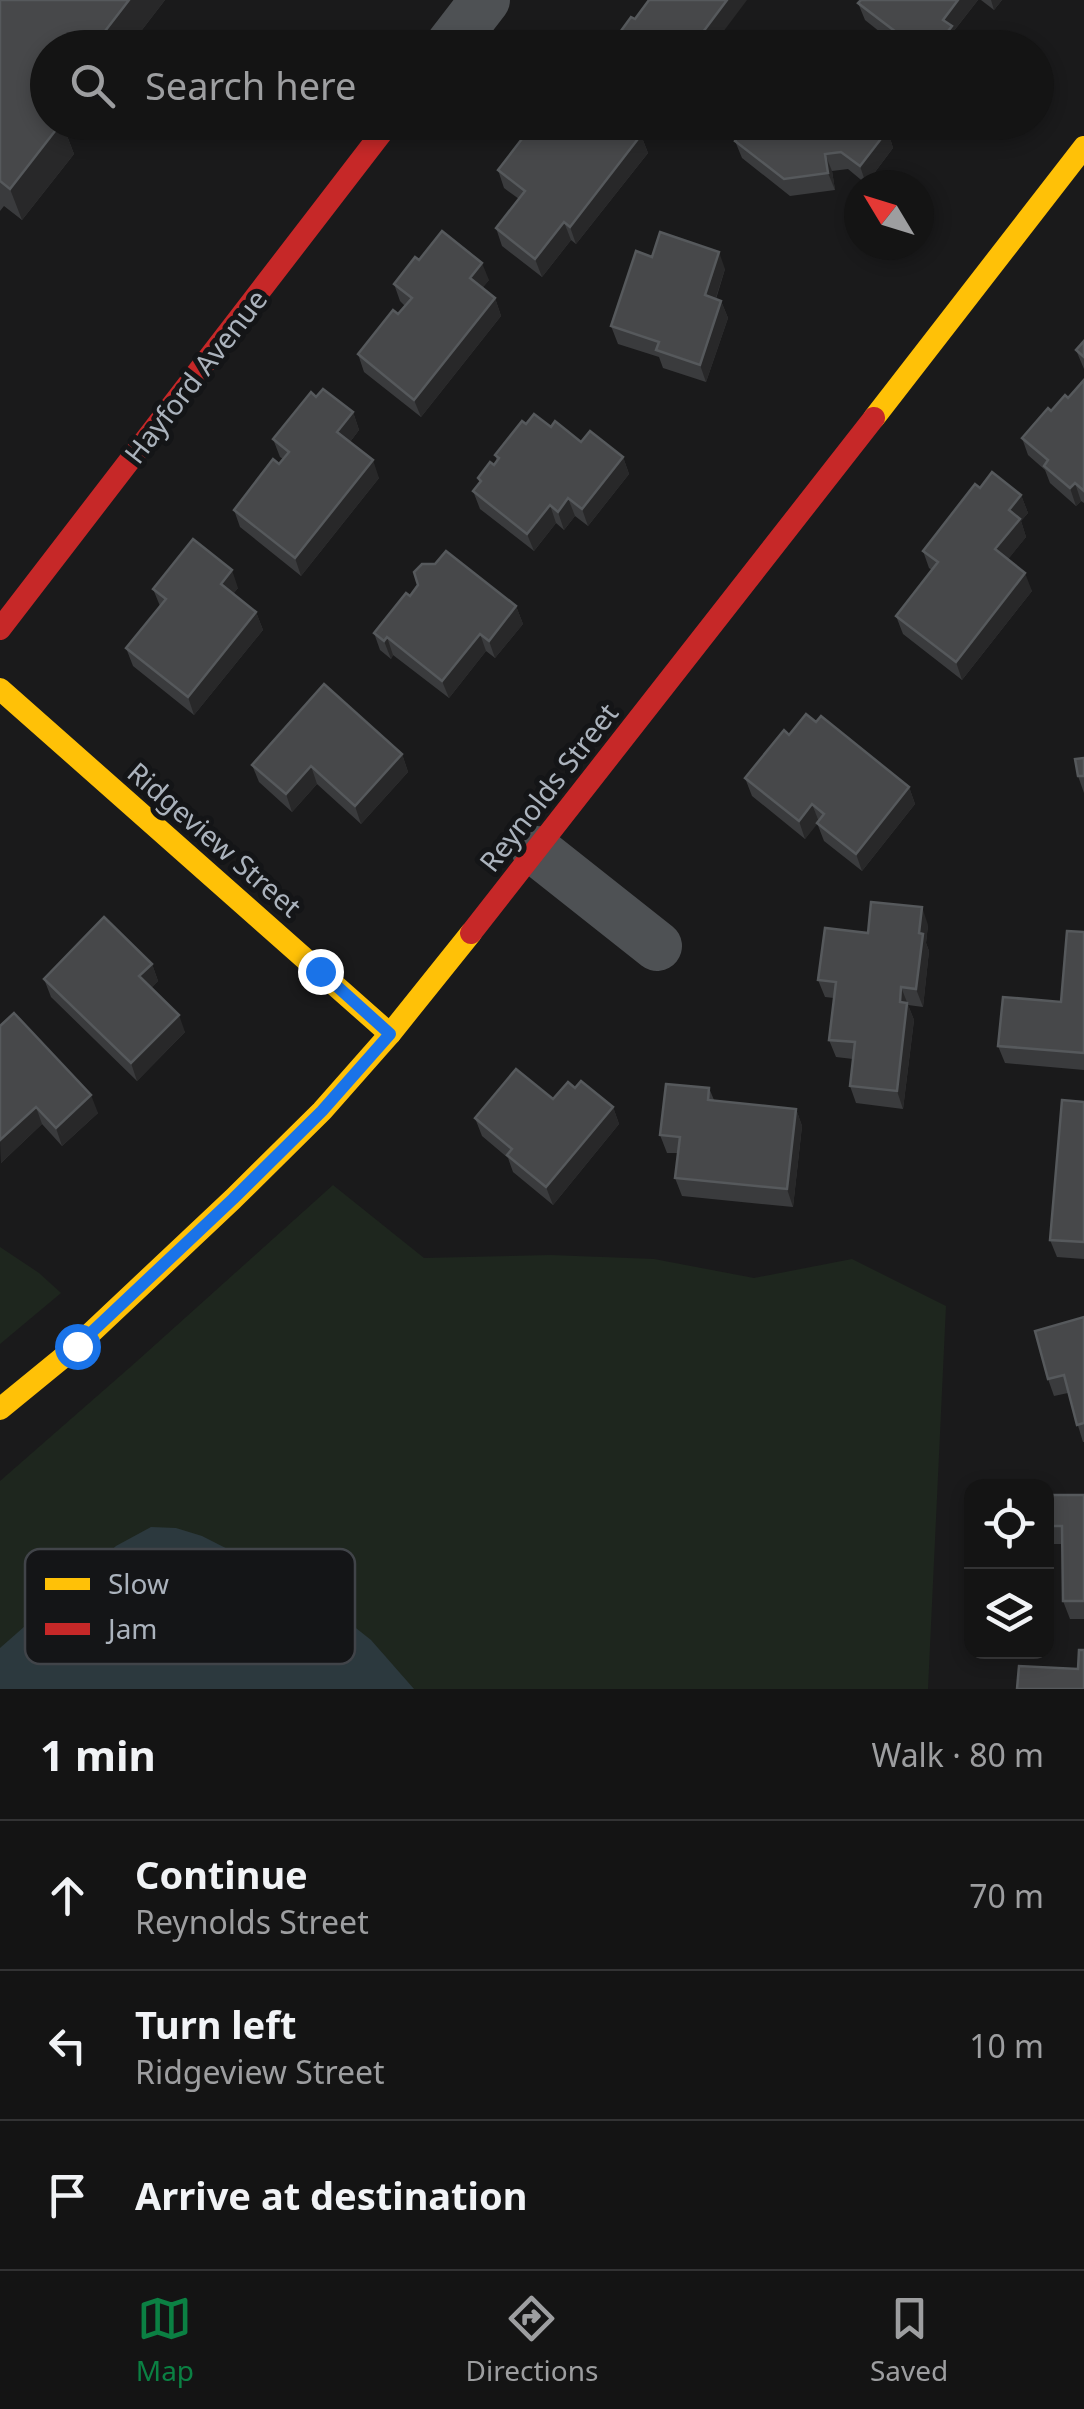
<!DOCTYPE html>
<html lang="en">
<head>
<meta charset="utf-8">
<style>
  body { margin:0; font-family:"Noto Sans",sans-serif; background:#212122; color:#f1f3f6 }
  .controls { position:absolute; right:30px; bottom:30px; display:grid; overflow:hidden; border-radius:20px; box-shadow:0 5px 15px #0003 }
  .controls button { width:90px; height:90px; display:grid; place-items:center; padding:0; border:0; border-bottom:2px solid #333334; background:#141414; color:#f1f3f6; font:50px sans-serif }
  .compass { position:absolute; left:844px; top:170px; width:90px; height:90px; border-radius:50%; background:#141414; box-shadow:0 5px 15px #0003; rotate:308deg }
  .stop { position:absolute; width:30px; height:30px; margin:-22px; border:8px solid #1a73e8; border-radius:50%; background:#fff }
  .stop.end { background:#1a73e8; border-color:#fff; box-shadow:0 2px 10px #0008 }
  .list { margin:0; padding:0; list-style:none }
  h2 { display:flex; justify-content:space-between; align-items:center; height:130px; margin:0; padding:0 40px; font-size:42px }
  h2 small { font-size:32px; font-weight:400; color:#9d9ea0 }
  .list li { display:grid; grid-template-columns:65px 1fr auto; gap:30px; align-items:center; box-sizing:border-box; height:150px; padding:0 40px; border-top:2px solid #333334 }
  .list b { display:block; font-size:38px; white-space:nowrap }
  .list p { margin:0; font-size:32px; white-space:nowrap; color:#9d9ea0 }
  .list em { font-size:32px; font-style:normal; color:#9d9ea0 }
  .icon { flex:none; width:55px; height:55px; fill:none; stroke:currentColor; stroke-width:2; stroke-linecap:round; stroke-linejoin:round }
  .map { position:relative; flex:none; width:1084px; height:1689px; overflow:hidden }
  .search { position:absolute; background:#141414; box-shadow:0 5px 15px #0003; left:30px; right:30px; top:30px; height:110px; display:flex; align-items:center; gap:25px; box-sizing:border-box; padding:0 35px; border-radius:55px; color:#9d9ea0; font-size:38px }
  .sheet { height:580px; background:#141414 }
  nav { display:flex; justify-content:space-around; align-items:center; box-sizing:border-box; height:140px; border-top:2px solid #333334; background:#141414; font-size:28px; color:#9d9ea0 }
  nav a { display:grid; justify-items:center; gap:5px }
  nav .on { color:#0b8043 }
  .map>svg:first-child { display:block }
</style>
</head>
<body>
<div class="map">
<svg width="1084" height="1689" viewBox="0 0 1084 1689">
  <rect width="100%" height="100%" fill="#1a1a1b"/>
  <g fill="#1e261e">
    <path d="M 333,1185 L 424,1258 L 551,1255 L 654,1259 L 754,1278 L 852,1259 L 946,1306 L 928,1689 L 0,1689 L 0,1481 L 136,1362 Z"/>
    <path d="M 0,1247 L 39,1273 L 61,1293 L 0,1344 Z"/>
  </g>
  <path fill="#2c393e" d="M 151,1527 L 176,1528 L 202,1536 L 308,1590 L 371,1640 L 414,1689 L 0,1689 L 0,1648 L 116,1546 Z"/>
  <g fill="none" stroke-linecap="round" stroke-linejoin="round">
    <g stroke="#4e5154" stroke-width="50">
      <path d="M 448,48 L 485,0"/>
      <path d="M 537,851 L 657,946"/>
    </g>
    <g stroke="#ffc107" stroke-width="22">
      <path d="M 874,418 L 1084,147"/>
      <path d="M 0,689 L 390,1034"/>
      <path d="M 0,1409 L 77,1346 L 233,1199 L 322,1111 L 390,1034 L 471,933"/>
    </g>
    <g stroke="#c62828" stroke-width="22">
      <path d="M 0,629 L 390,122"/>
      <path d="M 471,933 L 874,418"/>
    </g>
  </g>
  <g fill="#3a3b3d">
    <path d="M 0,0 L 165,0 L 128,48 L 48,122 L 69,122 L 64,128 L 74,154 L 22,220 L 4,206 L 0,211 Z"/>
    <path d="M 861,0 L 978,0 L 953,32 L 958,44 L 955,48 L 900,48 L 865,20 L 858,3 Z"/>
    <path d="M 981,0 L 1002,0 L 994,10 Z"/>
    <path d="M 635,19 L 711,48 L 623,48 L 618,35 Z"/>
    <path d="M 531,122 L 625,122 L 641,135 L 648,153 L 576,244 L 571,240 L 542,277 L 502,246 L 496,228 L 519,199 L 504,188 L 498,170 L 532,126 Z"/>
    <path d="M 890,138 L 893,148 L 866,184 L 848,169 L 832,171 L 835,190 L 790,196 L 742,158 L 735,141 Z"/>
    <path d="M 652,257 L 725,269 L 716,299 L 721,301 L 728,318 L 706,382 L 663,368 L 659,357 L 618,344 L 611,326 Z"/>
    <path d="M 419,260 L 489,280 L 482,288 L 495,298 L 501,316 L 421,417 L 364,372 L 358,354 L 405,306 L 400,301 L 394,284 Z"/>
    <path d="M 1084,341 L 1084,369 L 1076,350 Z"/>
    <path d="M 1084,380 L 1084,503 L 1081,501 L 1076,506 L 1050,483 L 1045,470 L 1028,455 L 1022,438 L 1051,411 L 1068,398 Z"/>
    <path d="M 316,397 L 353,412 L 359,430 L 350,442 L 379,478 L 301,576 L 240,527 L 234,510 L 283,459 L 280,457 L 273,439 Z"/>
    <path d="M 526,424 L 551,427 L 581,442 L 623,457 L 629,474 L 588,526 L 575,516 L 564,530 L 556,523 L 534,551 L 480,509 L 473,491 L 480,483 L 478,478 L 497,461 L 495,455 Z"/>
    <path d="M 980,488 L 1021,495 L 1028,513 L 1021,521 L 1026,537 L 1008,559 L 1032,591 L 962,680 L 903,634 L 896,616 L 932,570 L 929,568 L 923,551 Z"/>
    <path d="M 238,588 L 233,594 L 256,612 L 263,630 L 194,715 L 133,666 L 126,648 L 160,606 L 153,589 Z"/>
    <path d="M 410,596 L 516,606 L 523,624 L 495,658 L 486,651 L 449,698 L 393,655 L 391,659 L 380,650 L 374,633 Z"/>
    <path d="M 789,735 L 909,787 L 915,804 L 862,871 L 824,841 L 817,823 L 805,839 L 752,796 L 745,778 Z"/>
    <path d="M 402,754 L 408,772 L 361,824 L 317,784 L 292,812 L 259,782 L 252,765 Z"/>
    <path d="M 1084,758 L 1084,793 L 1078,776 Z"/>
    <path d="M 928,925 L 926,943 L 929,951 L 923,1007 L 908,1005 L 914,1020 L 903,1109 L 856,1103 L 850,1086 L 853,1059 L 836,1057 L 829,1040 L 834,998 L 825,997 L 818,980 Z"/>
    <path d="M 1084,932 L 1084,1070 L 1005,1063 L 998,1046 L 1061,1002 Z"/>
    <path d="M 152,964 L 158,981 L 151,988 L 185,1032 L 137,1081 L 51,997 L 44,979 Z"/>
    <path d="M 0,1026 L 98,1113 L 62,1146 L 42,1124 L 1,1163 Z"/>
    <path d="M 575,1088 L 613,1107 L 619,1124 L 553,1205 L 513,1172 L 508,1158 L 482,1136 L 475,1118 L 553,1099 Z"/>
    <path d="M 709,1088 L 714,1100 L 796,1109 L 802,1126 L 793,1207 L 682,1196 L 675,1178 L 678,1153 L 667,1153 L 660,1135 Z"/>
    <path d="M 1084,1102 L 1084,1259 L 1057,1257 L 1050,1240 Z"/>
    <path d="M 1084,1317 L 1084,1442 L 1083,1442 L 1068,1393 L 1054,1396 L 1048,1379 Z"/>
    <path d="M 1046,1495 L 1084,1495 L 1084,1619 L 1070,1619 L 1063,1601 L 1063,1544 L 1052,1544 L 1046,1529 Z"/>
  </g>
  <g fill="#282829">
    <path d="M 129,0 L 165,0 L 128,48 L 92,48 Z"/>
    <path d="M 727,0 L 747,0 L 711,48 L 691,48 Z"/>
    <path d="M 958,0 L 978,0 L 953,32 L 958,44 L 955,48 L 935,48 L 943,20 Z"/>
    <path d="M 991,0 L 1002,0 L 994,10 Z"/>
    <path d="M 49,122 L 69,122 L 64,128 L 74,154 L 22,220 L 10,189 Z"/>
    <path d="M 882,122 L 902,122 L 890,138 L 893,148 L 866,184 L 860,166 Z"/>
    <path d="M 641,135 L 648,153 L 576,244 L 570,227 Z"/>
    <path d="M 825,154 L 832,171 L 835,190 L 828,173 Z"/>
    <path d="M 564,222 L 571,240 L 542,277 L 535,259 Z"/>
    <path d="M 719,252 L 725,269 L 711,313 L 705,295 Z"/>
    <path d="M 482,263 L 489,280 L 476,296 L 470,278 Z"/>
    <path d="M 495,298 L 501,316 L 421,417 L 414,400 Z"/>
    <path d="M 721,301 L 728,318 L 706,382 L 700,365 Z"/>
    <path d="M 353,412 L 359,430 L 344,450 L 337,432 Z"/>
    <path d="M 623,457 L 629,474 L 588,526 L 582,509 Z"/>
    <path d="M 373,460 L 379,478 L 301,576 L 295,558 Z"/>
    <path d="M 1075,483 L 1081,501 L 1076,506 L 1070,488 Z"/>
    <path d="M 1021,495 L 1028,513 L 1021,521 L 1026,537 L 1002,567 L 995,549 L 1009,510 Z"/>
    <path d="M 568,498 L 575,516 L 564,530 L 558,512 Z"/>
    <path d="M 550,505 L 556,523 L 534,551 L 527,534 Z"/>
    <path d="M 232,570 L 238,588 L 227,601 L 221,584 Z"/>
    <path d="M 1025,573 L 1032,591 L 962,680 L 956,662 Z"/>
    <path d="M 516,606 L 523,624 L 495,658 L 489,641 Z"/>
    <path d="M 256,612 L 263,630 L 194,715 L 188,697 Z"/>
    <path d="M 480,634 L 486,651 L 449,698 L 442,681 Z"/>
    <path d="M 387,637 L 393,655 L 391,659 L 384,641 Z"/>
    <path d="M 402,754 L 408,772 L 361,824 L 355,806 Z"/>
    <path d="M 311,766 L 317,784 L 292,812 L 286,794 Z"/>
    <path d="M 909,787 L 915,804 L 862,871 L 856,854 Z"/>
    <path d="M 812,804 L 819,822 L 805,839 L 799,821 Z"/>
    <path d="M 922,907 L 928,925 L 926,943 L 929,951 L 923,1007 L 916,989 L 919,933 Z"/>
    <path d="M 152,964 L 158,981 L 146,994 L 139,976 Z"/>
    <path d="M 901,987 L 914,1020 L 903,1109 L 897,1091 Z"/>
    <path d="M 179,1015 L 185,1032 L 137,1081 L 131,1063 Z"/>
    <path d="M 91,1095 L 98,1113 L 62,1146 L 56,1128 Z"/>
    <path d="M 36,1107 L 42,1124 L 1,1163 L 0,1140 Z"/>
    <path d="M 613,1107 L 619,1124 L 553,1205 L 546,1187 Z"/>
    <path d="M 796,1109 L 802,1126 L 793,1207 L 787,1189 Z"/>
  </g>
  <g fill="#47484a" stroke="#56595c" stroke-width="2.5">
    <path d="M 0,0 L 129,0 L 92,48 L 48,48 L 48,104 L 44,108 L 48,111 L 48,122 L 62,122 L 10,189 L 0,181 Z"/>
    <path d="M 649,0 L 727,0 L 691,48 L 635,48 L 618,35 L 631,17 L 635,19 Z"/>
    <path d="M 861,0 L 958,0 L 943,20 L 952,26 L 935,48 L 917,48 L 858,3 Z"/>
    <path d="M 535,122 L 625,122 L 641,135 L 570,227 L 564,222 L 535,259 L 496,228 L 525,191 L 498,170 Z"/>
    <path d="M 750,122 L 882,122 L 880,125 L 887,131 L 860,166 L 841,152 L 825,154 L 828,173 L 784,179 L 735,141 Z"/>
    <path d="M 442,231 L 482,263 L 470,278 L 495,298 L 414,400 L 358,354 L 393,310 L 398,314 L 412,298 L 394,284 L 415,257 L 419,260 Z"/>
    <path d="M 660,232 L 719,252 L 705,295 L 721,301 L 700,365 L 656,350 L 659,342 L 611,326 L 636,251 L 652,257 Z"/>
    <path d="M 1084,341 L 1084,357 L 1076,350 Z"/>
    <path d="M 1084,380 L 1084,491 L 1075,483 L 1070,488 L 1044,466 L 1048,460 L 1022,438 L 1048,408 L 1051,411 L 1065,395 L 1068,398 Z"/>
    <path d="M 323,389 L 353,412 L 337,432 L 373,460 L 295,558 L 234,510 L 273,459 L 279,464 L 289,452 L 273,439 L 311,392 L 316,397 Z"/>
    <path d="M 534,414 L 551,427 L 555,421 L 581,442 L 590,431 L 623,457 L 582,509 L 568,498 L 558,512 L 550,505 L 527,534 L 473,491 L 481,481 L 478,478 L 490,462 L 494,465 L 499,458 L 495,455 L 522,421 L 526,424 Z"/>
    <path d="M 992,472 L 1021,495 L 1009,510 L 1020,519 L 995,549 L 1025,573 L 956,662 L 896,616 L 938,562 L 923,551 L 975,484 L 980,488 Z"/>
    <path d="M 193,539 L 232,570 L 221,584 L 256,612 L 188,697 L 126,648 L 166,599 L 153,589 Z"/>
    <path d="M 446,551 L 516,606 L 489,641 L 480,634 L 442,681 L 387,637 L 384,641 L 374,633 L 406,593 L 410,596 L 418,585 L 414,572 L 422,564 L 435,564 Z"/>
    <path d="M 324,684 L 402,754 L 355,806 L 311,766 L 286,794 L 252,765 Z"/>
    <path d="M 806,714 L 816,722 L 821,716 L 909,787 L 856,854 L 817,823 L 824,814 L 812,804 L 799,821 L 745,778 L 784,730 L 789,735 Z"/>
    <path d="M 1084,758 L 1084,776 L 1078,776 L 1075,759 Z"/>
    <path d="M 871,902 L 922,907 L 919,933 L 923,934 L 916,989 L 901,987 L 900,1002 L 907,1003 L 897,1091 L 850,1086 L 855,1042 L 829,1040 L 836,982 L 818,980 L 825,928 L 868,933 Z"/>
    <path d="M 104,917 L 152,964 L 139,976 L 179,1015 L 131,1063 L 44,979 Z"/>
    <path d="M 1067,931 L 1084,932 L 1084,1053 L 998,1046 L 1003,997 L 1061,1002 Z"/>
    <path d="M 14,1013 L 91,1095 L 56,1128 L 36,1107 L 0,1140 L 0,1026 Z"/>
    <path d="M 516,1069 L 553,1099 L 568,1082 L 575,1088 L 581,1081 L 613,1107 L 546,1187 L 507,1155 L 512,1149 L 475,1118 Z"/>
    <path d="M 666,1084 L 709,1088 L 708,1100 L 796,1109 L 787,1189 L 675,1178 L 680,1137 L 660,1135 Z"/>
    <path d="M 1062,1100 L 1084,1102 L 1084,1242 L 1050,1240 Z"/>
    <path d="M 1084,1317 L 1084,1423 L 1077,1425 L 1064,1375 L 1048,1379 L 1035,1331 Z"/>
    <path d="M 1046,1495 L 1084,1495 L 1084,1601 L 1063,1601 L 1062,1526 L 1046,1526 Z"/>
    <path d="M 1079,1650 L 1084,1650 L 1084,1689 L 1017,1689 L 1019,1666 L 1078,1669 Z"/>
  </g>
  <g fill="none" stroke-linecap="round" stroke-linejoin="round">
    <path stroke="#1a73e8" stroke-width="12" d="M 77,1346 L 233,1199 L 322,1111 L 390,1034 L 320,971"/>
  </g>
  <g text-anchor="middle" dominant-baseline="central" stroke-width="10" stroke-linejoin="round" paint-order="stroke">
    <g font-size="28" fill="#abb3bd" stroke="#141517">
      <text transform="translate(195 376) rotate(-52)">Hayford Avenue</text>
      <text transform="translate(548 787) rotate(-52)">Reynolds Street</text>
      <text transform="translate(215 839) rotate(41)">Ridgeview Street</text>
    </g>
  </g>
  <rect x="25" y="1549" width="330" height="115" rx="15" fill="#141517" stroke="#414449" stroke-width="2.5"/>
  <rect x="45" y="1578" width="45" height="12" fill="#ffc107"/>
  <rect x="45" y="1623" width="45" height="12" fill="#c62828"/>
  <g font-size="28" fill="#abb3bd">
    <text x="108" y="1594">Slow</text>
    <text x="108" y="1639">Jam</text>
  </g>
</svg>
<div class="controls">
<button><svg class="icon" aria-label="locate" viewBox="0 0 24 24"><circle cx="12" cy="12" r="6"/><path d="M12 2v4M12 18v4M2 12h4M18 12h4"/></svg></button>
<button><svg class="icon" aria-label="layers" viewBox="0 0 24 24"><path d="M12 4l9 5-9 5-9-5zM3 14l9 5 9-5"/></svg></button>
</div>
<svg class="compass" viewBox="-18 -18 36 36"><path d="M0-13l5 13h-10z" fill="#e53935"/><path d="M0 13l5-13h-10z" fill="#9d9ea0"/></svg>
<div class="stop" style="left:77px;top:1346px"></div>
<div class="stop end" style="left:320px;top:971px"></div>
<div class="search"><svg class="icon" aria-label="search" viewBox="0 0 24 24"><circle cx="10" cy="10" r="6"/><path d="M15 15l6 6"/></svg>Search here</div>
</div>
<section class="sheet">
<h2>1 min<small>Walk · 80 m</small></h2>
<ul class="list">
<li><svg class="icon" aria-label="ahead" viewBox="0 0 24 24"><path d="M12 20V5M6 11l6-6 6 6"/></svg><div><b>Continue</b><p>Reynolds Street</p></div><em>70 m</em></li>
<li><svg class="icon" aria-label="left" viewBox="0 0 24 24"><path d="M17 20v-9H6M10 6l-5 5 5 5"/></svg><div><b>Turn left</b><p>Ridgeview Street</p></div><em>10 m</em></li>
<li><svg class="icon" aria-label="arrive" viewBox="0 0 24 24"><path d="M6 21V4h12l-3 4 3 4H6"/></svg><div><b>Arrive at destination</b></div></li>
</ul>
</section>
<nav>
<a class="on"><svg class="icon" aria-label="map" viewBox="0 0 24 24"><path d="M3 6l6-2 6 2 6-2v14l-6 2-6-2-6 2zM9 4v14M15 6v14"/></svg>Map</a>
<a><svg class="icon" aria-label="directions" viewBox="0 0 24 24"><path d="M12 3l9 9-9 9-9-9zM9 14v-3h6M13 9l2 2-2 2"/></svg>Directions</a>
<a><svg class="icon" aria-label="saved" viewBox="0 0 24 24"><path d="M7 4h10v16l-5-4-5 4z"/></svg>Saved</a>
</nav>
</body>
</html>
